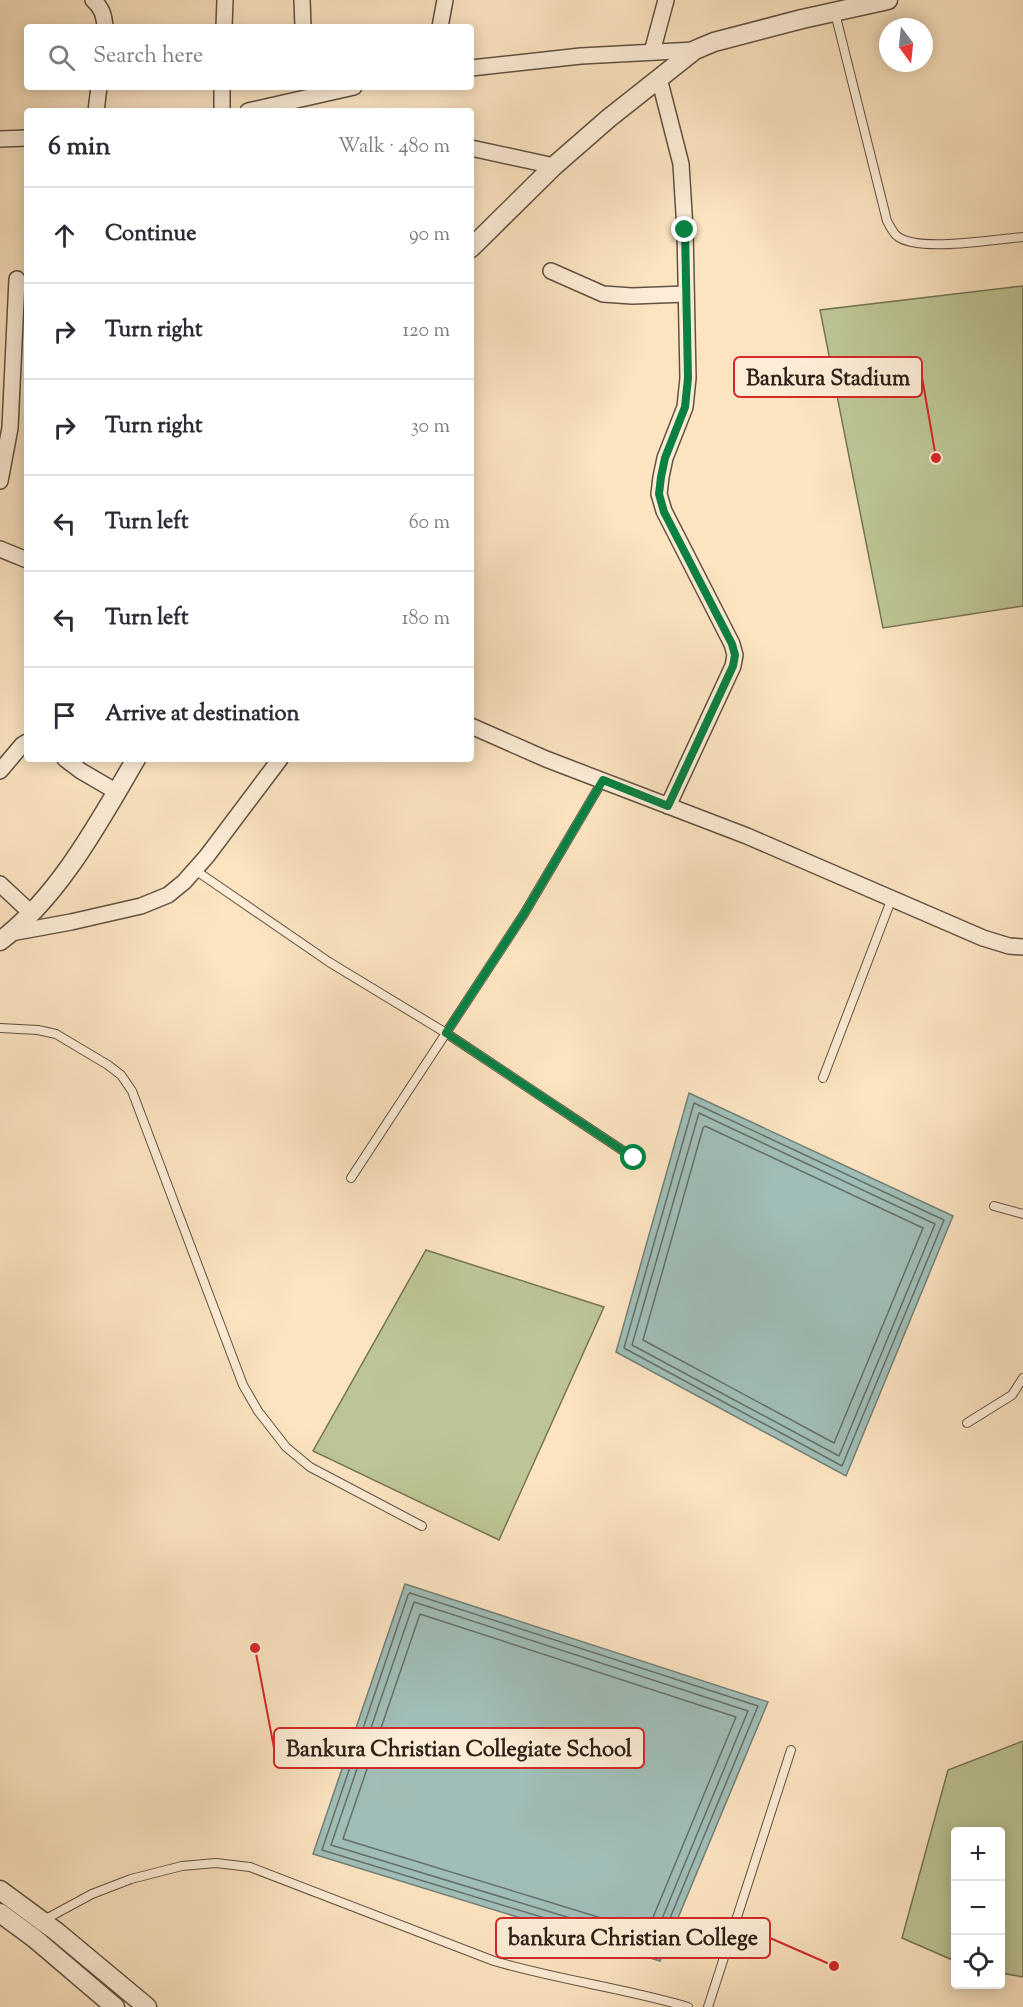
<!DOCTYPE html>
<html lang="en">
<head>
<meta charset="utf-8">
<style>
  body { margin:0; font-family:"Sorts Mill Goudy",serif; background:#f2f2f3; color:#2b2b33 }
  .controls { position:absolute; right:18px; bottom:18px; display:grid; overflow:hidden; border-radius:6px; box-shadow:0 3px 15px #0003 }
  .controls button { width:54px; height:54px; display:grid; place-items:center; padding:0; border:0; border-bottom:2px solid #e1e1e2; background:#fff; color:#2b2b33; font:30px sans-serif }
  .compass { position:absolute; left:879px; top:18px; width:54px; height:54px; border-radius:50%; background:#fff; box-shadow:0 3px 15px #0003; rotate:165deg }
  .stop { position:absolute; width:18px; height:18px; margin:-14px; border:4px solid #0b8043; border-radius:50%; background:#fff }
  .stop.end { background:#0b8043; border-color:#fff; box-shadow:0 2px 6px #0008 }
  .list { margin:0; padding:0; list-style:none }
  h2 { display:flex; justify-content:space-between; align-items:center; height:78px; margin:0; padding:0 24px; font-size:26px }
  h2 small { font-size:20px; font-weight:400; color:#7c7c81 }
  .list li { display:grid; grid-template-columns:39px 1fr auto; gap:18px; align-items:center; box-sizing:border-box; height:96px; padding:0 24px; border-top:2px solid #e1e1e2 }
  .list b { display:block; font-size:22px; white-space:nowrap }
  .list em { font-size:20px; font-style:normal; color:#7c7c81 }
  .icon { flex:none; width:33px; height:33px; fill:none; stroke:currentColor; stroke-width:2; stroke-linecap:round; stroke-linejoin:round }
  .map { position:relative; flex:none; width:1023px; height:2007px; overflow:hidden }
  .search { position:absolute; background:#fff; box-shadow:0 3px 15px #0003; left:24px; top:24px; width:450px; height:66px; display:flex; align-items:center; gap:15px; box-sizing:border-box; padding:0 21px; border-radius:6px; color:#7c7c81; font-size:22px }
  .panel { position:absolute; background:#fff; box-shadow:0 3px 15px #0003; left:24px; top:108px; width:450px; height:654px; border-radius:6px }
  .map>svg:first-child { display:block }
</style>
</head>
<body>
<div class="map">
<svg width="1023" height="2007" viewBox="0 0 1023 2007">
  <rect width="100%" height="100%" fill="#fce4c1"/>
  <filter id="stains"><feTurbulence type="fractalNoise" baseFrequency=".00333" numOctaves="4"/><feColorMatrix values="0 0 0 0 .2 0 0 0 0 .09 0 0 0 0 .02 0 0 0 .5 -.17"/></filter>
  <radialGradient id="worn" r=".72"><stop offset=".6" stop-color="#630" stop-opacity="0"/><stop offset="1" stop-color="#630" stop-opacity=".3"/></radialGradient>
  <g fill="#bdc594" stroke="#757456" stroke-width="1.5">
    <path d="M 1023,286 L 1023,606 L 883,628 L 820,310 Z"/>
    <path d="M 426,1250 L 604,1307 L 499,1540 L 313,1451 Z"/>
    <path d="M 1023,1741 L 1023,1977 L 1001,1973 L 1000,1832 L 956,1832 L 955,1961 L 902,1938 L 948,1770 Z"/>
  </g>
  <g fill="#a0beb8" stroke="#728078" stroke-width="1.5">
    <path d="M 689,1093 L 953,1216 L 846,1476 L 616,1352 Z"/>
    <path d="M 405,1584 L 768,1702 L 660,1961 L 313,1854 Z"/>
  </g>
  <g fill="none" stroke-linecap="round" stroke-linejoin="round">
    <g stroke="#667068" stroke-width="1.5">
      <path d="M 694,1103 L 944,1220 L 842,1466 L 624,1348 Z"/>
      <path d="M 699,1113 L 935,1224 L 839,1456 L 632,1345 Z"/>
      <path d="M 705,1126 L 923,1228 L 834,1443 L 643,1340 L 703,1128 Z"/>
      <path d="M 410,1593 L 758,1706 L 656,1952 L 322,1850 L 408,1595 Z"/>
      <path d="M 414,1602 L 748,1711 L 652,1943 L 331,1845 Z"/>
      <path d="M 420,1614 L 736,1717 L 647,1932 L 343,1839 Z"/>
    </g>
    <defs>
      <g id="service">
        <path d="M 835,13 L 887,221 C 890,226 893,233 897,236 C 918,253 996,239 1023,237"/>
        <path d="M 195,870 L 329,962 L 446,1033 L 634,1158"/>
        <path d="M 0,1028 L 38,1030 L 56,1034 L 108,1065 L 121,1075 L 132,1091 L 243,1385 L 258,1411 L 286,1447 L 310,1467 L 422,1526"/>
        <path d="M 823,1078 L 892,898"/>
        <path d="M 351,1178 L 524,914 L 603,780"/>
        <path d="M 994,1206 L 1023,1214"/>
        <path d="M 967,1423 L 1012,1395 L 1023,1378"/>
        <path d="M 44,1920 L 92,1894 L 131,1879 L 182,1866 L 216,1863 L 250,1867 L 494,1961 C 558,1980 624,1988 688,2007"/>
        <path d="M 708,2007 L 791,1750"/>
      </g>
      <g id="minor">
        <path d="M 93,0 C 102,8 104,15 105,27"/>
        <path d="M 302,0 L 303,27"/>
        <path d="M 224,27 L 225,0"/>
        <path d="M 440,27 L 445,0"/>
        <path d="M 652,52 L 666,0"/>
        <path d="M 471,68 L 581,56 L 695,50"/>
        <path d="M 659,78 L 681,164 L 685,230 L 688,378 L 685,407 L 665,458 L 661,477 L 659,494 L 664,511 L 732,644 L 735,655 L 733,666 L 668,806"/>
        <path d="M 96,111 L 99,87"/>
        <path d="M 222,111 L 222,87"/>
        <path d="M 248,111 L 354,87"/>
        <path d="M 0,139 L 27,138"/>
        <path d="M 471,148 L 554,166"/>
        <path d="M 551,271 L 603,294 L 632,296 L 686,294"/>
        <path d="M 0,481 L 10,428 L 17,279"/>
        <path d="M 0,549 L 27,560"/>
        <path d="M 471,726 L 546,759 L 747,836 L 983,938 L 1009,946 L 1023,947"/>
        <path d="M 65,759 L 81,771 L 117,792"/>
        <path d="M 0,771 L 22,745 L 27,742"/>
        <path d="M 0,884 L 30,912"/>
        <path d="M 11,933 L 71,922 L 141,906 L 168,895 L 184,882 L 207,856 L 280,759"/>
      </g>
      <g id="tertiary">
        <path d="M 471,248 L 554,166 L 609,118 L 695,50 L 714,42 L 802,19 L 888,0"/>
        <path d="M 0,941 C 59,897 99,822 136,759"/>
        <path d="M 0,1890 L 57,1932 L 147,2007"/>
        <path d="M 0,1913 L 34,1938 L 115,2007"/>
      </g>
    </defs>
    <use href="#service" stroke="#615243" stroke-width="10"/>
    <use href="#minor" stroke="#615243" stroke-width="18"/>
    <use href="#tertiary" stroke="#615243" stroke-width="21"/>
    <use href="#service" stroke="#fdedd7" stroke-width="8"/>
    <use href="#minor" stroke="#fdedd7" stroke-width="15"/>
    <use href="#tertiary" stroke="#fdedd7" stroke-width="18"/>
  </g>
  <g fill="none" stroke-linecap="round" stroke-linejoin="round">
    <path stroke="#0b8043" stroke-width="8" d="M 634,1158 L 446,1033 L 524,914 L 603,780 L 668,806 L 733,666 L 735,655 L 732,644 L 664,512 L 659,494 L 661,477 L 665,458 L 685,407 L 688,378 L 685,230"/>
  </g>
  <path fill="none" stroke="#d62828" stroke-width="2" d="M936 458L922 377M255 1648L274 1748M834 1966L770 1938"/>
  <g fill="#d62828" stroke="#fdedd7" stroke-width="2">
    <circle cx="936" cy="458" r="6"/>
    <circle cx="255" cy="1648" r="6"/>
    <circle cx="834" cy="1966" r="6"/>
  </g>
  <g fill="#fdedd7" stroke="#d62828" stroke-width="2">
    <rect x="734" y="357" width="188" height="40" rx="6"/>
    <rect x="274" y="1728" width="370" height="40" rx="6"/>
    <rect x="496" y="1918" width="274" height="40" rx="6"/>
  </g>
  <g font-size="22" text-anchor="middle" font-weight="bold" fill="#2d2219">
    <text x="828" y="385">Bankura Stadium</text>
    <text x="459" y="1756">Bankura Christian Collegiate School</text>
    <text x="633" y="1945">bankura Christian College</text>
  </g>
  <rect width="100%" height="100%" filter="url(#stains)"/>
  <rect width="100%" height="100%" fill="url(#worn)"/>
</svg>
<div class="controls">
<button>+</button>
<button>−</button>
<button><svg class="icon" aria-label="locate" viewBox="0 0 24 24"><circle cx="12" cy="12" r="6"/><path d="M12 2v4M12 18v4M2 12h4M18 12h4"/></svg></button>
</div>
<svg class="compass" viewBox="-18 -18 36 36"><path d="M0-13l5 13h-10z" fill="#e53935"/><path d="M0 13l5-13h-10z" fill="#7c7c81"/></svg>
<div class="stop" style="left:634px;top:1158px"></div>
<div class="stop end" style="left:685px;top:230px"></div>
<div class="search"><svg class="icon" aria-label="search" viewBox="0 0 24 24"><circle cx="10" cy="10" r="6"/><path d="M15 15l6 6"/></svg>Search here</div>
<section class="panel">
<h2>6 min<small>Walk · 480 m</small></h2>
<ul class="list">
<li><svg class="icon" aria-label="ahead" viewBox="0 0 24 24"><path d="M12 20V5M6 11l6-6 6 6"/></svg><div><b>Continue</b></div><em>90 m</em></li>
<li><svg class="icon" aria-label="right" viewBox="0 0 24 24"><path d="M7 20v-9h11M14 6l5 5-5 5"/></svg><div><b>Turn right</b></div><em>120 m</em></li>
<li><svg class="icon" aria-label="right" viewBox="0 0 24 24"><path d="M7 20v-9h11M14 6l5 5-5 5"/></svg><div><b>Turn right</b></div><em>30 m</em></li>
<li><svg class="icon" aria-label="left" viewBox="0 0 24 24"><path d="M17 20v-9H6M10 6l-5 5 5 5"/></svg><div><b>Turn left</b></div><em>60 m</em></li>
<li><svg class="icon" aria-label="left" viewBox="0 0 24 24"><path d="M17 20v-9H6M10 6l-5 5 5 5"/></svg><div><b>Turn left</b></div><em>180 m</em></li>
<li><svg class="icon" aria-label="arrive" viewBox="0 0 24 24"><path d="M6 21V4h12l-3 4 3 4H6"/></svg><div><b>Arrive at destination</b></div></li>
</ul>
</section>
</div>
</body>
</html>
